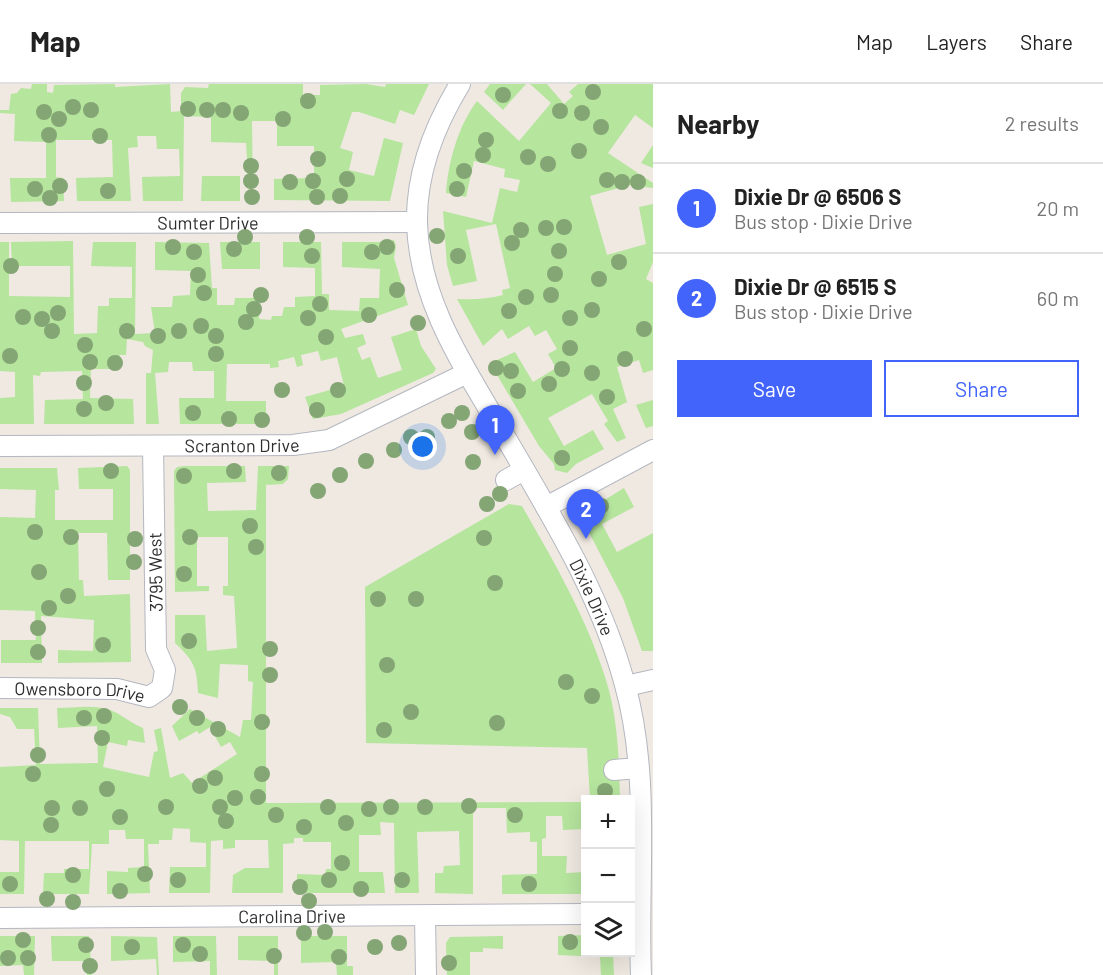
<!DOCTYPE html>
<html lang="en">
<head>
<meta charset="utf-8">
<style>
  body { margin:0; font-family:Barlow,sans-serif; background:#f2f2f2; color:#222 }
  .controls { position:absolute; right:18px; bottom:18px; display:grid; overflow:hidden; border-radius:0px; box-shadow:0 6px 24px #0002 }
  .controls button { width:54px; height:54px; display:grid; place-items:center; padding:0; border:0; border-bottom:2px solid #e0e0e0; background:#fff; color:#222; font:30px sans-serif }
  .you { position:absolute; left:423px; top:363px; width:21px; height:21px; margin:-15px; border:4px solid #fff; border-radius:50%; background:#1a73e8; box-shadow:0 0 0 9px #1a73e833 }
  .badge { display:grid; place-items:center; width:39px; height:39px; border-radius:50%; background:#4264fb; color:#fff; font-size:20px; font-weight:700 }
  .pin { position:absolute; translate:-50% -50px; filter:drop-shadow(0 2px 3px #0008) }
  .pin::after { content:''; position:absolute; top:32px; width:21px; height:18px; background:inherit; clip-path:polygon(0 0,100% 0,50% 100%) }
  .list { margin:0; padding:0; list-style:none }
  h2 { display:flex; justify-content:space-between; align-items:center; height:78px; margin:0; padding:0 24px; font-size:26px }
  h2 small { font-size:20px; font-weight:400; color:#767676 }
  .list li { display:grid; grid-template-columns:39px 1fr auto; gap:18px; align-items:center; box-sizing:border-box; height:90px; padding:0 24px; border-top:2px solid #e0e0e0 }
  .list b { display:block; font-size:22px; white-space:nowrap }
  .list p { margin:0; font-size:20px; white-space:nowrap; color:#767676 }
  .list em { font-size:20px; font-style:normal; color:#767676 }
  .actions { display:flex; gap:12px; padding:18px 24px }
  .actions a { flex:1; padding:14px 0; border:2px solid #4264fb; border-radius:0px; text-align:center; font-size:21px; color:#4264fb }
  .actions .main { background:#4264fb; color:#fff }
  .icon { flex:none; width:33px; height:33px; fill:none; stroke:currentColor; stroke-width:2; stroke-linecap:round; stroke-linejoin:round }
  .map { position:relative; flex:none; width:653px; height:891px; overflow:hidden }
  header { display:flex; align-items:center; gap:36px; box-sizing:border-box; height:84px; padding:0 30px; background:#fff; border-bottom:2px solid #e0e0e0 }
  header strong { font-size:28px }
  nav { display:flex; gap:33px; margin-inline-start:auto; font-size:21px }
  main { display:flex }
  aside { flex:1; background:#fff }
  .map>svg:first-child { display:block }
</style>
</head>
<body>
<header>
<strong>Map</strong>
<nav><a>Map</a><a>Layers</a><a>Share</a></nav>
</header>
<main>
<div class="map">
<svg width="653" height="891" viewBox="0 0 653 891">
  <rect width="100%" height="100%" fill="#efe9e1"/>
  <g fill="#b6e59e">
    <path d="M 32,0 L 47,0 L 47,8 L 53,9 L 54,1 L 115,0 L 115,3 L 170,0 L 171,28 L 181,27 L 181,9 L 185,3 L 208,4 L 209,0 L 303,0 L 303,11 L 320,11 L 320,1 L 366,0 L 385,3 L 386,0 L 429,0 L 414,31 L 400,26 L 395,40 L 359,28 L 352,28 L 340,64 L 353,68 L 349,86 L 374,92 L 384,54 L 403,59 L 390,117 L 274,116 L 274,95 L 314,94 L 314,62 L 277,62 L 277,37 L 252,37 L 253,115 L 250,117 L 246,59 L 211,58 L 211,33 L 184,32 L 183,117 L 143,117 L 142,93 L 180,92 L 179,65 L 157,65 L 156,52 L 137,52 L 138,63 L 128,64 L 131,117 L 77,117 L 76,94 L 113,93 L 112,56 L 56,56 L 56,93 L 63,94 L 64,117 L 11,118 L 10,94 L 46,94 L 46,58 L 14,57 L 15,30 L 0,29 L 0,26 L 9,26 L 11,10 L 17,9 L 21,4 L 31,5 Z"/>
    <path d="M 490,0 L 526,0 L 503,26 L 484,8 Z"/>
    <path d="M 530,0 L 547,0 L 564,20 L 573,12 L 569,8 L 578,0 L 653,0 L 653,44 L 635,31 L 608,69 L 653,99 L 653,104 L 629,101 L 590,112 L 607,171 L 646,160 L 639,123 L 653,120 L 653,178 L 646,195 L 653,199 L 653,286 L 643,289 L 639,276 L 617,283 L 627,318 L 613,325 L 626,354 L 617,358 L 604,340 L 608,337 L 592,310 L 548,334 L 564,362 L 593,346 L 604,365 L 576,380 L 567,389 L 555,386 L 554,380 L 539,362 L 490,279 L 515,268 L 533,298 L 556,284 L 548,270 L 557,265 L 546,246 L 535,252 L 529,242 L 508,255 L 502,245 L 483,262 L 457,215 C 473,216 487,215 503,211 L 502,206 L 510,204 L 496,140 L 466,146 L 477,197 L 453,202 L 447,181 L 443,127 L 492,139 L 500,104 L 517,108 L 520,96 L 504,93 L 505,85 L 474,77 L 466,113 L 446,109 C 448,79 458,42 477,17 L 519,57 L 551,19 Z"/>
    <path d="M 653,61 L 653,84 L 641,79 Z"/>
    <path d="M 202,92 L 240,92 L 240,117 L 201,117 Z"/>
    <path d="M 394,156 L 396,162 L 394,174 L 408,221 L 341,245 L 345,254 L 363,250 L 366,260 L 357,264 L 362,276 L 370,273 L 378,294 L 402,286 L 391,253 L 416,245 L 421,262 L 436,285 L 433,289 L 341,330 L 313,335 L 305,313 L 344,302 L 337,273 L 321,277 L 318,267 L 301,271 L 303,281 L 297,283 L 294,273 L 278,277 L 279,283 L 270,284 L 270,280 L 227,280 L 226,317 L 266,317 L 266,340 L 180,340 L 179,314 L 214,314 L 214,287 L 193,287 L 192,278 L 169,278 L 168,288 L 155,289 L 159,340 L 146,340 L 146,289 L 151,289 L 153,266 L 145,262 L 143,258 L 127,255 L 126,271 L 120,271 L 120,285 L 91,285 L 90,314 L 133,315 L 134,340 L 44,340 L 45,316 L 83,315 L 82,287 L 41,288 L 40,292 L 33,291 L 34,340 L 0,340 L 0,314 L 15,313 L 15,288 L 0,287 L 0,158 L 9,158 L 9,212 L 70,213 L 70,182 L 12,182 L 11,158 L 73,157 L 74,250 L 97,249 L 98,222 L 109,222 L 109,214 L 132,214 L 132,183 L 91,182 L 93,158 L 136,158 L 135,250 L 155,249 L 151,223 L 172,223 L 173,212 L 190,211 L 191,187 L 155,186 L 155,158 L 209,159 L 212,204 L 217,204 L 217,221 L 234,221 L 235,214 L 259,214 L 259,235 L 271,236 L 272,232 L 282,232 L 284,223 L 295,223 L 295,213 L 315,212 L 315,184 L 283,183 L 283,158 L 321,158 L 322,210 L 329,210 L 329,226 L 359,227 L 360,214 L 379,214 L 380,185 L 342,183 L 342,158 L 386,158 Z"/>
    <path d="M 220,158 L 260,158 L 260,185 L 222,185 Z"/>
    <path d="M 653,316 L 653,342 L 646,344 L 636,321 Z"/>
    <path d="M 127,382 L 130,386 L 130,496 L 108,496 L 107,449 L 78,449 L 79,496 L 83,496 L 84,512 L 130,510 L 131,578 L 58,579 L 58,566 L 93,567 L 94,536 L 41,532 L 42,579 L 1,579 L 1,556 L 36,556 L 35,527 L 0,526 L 0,433 L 35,434 L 36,406 L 0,405 L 0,384 L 57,384 L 59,406 L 55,406 L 55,436 L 113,436 L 113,405 L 79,405 L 78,384 Z"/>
    <path d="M 184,382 L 245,382 L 246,398 L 207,399 L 208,427 L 256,426 L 258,382 L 289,382 L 288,395 L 283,400 L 266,401 L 266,719 L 585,718 L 585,745 L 563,746 L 562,732 L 546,732 L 546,754 L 542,755 L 542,772 L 567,772 L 566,789 L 585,788 L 585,810 L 502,810 L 502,791 L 537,790 L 537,758 L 530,758 L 530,748 L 507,749 L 506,724 L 473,724 L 473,810 L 435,809 L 435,789 L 443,789 L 444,782 L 460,781 L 459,747 L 417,748 L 419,809 L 395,809 L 394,739 L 380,738 L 381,751 L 359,751 L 359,788 L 383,788 L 385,809 L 297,809 L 297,790 L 325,791 L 326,785 L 331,785 L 331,758 L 303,758 L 303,754 L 294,754 L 294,759 L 283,760 L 283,809 L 232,809 L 233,791 L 245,784 L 269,784 L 268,756 L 235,756 L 235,764 L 223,765 L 223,756 L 211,757 L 210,809 L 169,809 L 170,783 L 206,783 L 206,759 L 190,758 L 190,745 L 173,744 L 172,756 L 159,756 L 159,760 L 148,760 L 150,809 L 107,810 L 107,787 L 128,788 L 128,784 L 144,783 L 144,755 L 126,755 L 125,746 L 109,746 L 109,760 L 92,760 L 89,810 L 43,810 L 44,789 L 64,789 L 64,785 L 89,785 L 89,757 L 25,757 L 24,810 L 0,810 L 0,788 L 19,788 L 19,757 L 0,756 L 0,683 L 36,681 L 34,645 L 17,645 L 10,633 L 0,630 L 0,624 L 38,624 L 40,680 L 98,679 L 97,642 L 58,644 L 57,624 C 74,624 94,620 110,626 C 121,630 131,639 143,644 L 145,659 L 128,656 L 127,662 L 108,658 L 103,683 L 149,693 L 154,668 L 158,667 L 154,646 L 161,644 L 170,694 L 183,689 L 192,699 L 237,670 L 230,658 L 221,663 L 210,643 L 199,650 L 197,647 L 179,657 L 172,642 L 190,625 L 240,653 L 243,636 L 251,636 L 253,598 L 248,597 L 248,581 L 220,580 L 218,614 L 198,609 C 197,583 194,577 175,559 L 175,531 L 205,531 L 207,567 L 237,564 L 234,512 L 223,511 L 223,502 L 228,502 L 228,453 L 197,453 L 197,502 L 209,502 L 209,507 L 175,508 L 174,387 L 177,383 Z"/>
    <path d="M 624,404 L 634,423 L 602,440 L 617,468 L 653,449 L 653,567 L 642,567 L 623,514 L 580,431 Z"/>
    <path d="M 509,420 L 522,422 C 554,478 587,534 606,596 C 618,634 619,675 620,715 L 590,715 L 587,664 L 366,659 L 365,503 Z"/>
    <path d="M 585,851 L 586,868 L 613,869 L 614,891 L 601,891 L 600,873 L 558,871 L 558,852 Z"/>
    <path d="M 0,852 L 35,852 L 34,891 L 24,891 L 23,881 L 0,882 Z"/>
    <path d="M 51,852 L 89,852 L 92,891 L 87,891 L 87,877 L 52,877 Z"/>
    <path d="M 111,852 L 157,853 L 159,891 L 157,891 L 156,875 L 111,877 Z"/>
    <path d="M 173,852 L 216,852 L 217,891 L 210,891 L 210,877 L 173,878 Z"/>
    <path d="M 238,852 L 278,852 L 278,891 L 274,891 L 274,877 L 238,876 Z"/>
    <path d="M 301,852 L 347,852 L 347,882 L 353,882 L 353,891 L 337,891 L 336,878 L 301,879 Z"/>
    <path d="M 503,852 L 503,865 L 483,864 L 483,868 L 470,868 L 470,891 L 447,891 L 446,859 L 450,853 Z"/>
  </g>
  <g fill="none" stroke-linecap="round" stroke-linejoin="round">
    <defs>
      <g id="minor">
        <path id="s1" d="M 460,0 C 435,41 416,90 417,139 C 419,218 465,284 503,349 C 550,430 601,510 625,601 C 651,694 637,796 641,891"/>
        <path id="s2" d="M 0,139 L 417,138"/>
        <path id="s3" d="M 0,362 L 293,361 L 329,356 L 467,289"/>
        <path d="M 506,396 L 524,386"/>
        <path d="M 546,423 L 653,366"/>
        <path d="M 626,602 L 653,596"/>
        <path id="s4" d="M 0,604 L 117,605 L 149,613 L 162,604 L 165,586 L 156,565 L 153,362"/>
        <path d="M 614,686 L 638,684"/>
        <path d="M 425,832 L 426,891"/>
        <path id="s5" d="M 0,834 L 586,830"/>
      </g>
    </defs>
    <use href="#minor" stroke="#b4b7c1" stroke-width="22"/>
    <use href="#minor" stroke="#fff" stroke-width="20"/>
  </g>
  <g fill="#84a574">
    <circle cx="593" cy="8" r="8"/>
    <circle cx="503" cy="11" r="8"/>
    <circle cx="308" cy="17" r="8"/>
    <circle cx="73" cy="23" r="8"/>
    <circle cx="188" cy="25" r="8"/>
    <circle cx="91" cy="26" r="8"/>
    <circle cx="207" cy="26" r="8"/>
    <circle cx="223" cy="26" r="8"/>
    <circle cx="560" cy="27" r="8"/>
    <circle cx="44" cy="28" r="8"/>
    <circle cx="241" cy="29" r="8"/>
    <circle cx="582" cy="29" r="8"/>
    <circle cx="59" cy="35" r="8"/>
    <circle cx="283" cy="35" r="8"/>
    <circle cx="601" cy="43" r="8"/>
    <circle cx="49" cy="51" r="8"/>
    <circle cx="100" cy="52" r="8"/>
    <circle cx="486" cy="56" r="8"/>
    <circle cx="579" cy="67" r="8"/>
    <circle cx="483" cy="71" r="8"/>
    <circle cx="528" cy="73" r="8"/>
    <circle cx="318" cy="75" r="8"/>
    <circle cx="548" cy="80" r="8"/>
    <circle cx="251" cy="82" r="8"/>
    <circle cx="464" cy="87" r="8"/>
    <circle cx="347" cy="95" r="8"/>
    <circle cx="607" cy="96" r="8"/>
    <circle cx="251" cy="97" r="8"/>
    <circle cx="313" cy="97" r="8"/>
    <circle cx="290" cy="98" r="8"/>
    <circle cx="622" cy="98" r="8"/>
    <circle cx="638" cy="98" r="8"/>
    <circle cx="60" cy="102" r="8"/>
    <circle cx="35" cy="105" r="8"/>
    <circle cx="457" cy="105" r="8"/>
    <circle cx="108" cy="107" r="8"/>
    <circle cx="340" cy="112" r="8"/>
    <circle cx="252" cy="113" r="8"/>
    <circle cx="317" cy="113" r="8"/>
    <circle cx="50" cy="114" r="8"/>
    <circle cx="564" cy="143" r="8"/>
    <circle cx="546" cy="144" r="8"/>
    <circle cx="521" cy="146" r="8"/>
    <circle cx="437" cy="152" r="8"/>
    <circle cx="245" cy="153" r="8"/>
    <circle cx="307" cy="153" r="8"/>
    <circle cx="512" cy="159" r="8"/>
    <circle cx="173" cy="163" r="8"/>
    <circle cx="387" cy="163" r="8"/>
    <circle cx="234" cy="165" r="8"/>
    <circle cx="559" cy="167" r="8"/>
    <circle cx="194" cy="168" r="8"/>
    <circle cx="372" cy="168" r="8"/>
    <circle cx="312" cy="172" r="8"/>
    <circle cx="458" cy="172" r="8"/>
    <circle cx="619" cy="178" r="8"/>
    <circle cx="11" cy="182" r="8"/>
    <circle cx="555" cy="190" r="8"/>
    <circle cx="198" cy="191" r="8"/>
    <circle cx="599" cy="195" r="8"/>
    <circle cx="397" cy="206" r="8"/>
    <circle cx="204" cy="209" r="8"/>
    <circle cx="261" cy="211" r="8"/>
    <circle cx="551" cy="211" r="8"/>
    <circle cx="526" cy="213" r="8"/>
    <circle cx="320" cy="220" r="8"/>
    <circle cx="254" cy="225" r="8"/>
    <circle cx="592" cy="226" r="8"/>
    <circle cx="509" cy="227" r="8"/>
    <circle cx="58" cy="229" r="8"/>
    <circle cx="369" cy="231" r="8"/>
    <circle cx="23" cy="233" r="8"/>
    <circle cx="308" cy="234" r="8"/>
    <circle cx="570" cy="234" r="8"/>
    <circle cx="42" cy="235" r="8"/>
    <circle cx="246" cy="238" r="8"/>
    <circle cx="418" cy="239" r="8"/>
    <circle cx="201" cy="242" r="8"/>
    <circle cx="644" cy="245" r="8"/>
    <circle cx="52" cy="247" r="8"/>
    <circle cx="127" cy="247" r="8"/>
    <circle cx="179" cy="247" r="8"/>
    <circle cx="158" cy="252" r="8"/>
    <circle cx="216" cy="252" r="8"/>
    <circle cx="326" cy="253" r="8"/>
    <circle cx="85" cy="261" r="8"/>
    <circle cx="570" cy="264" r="8"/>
    <circle cx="216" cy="270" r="8"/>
    <circle cx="10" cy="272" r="8"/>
    <circle cx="625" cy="275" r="8"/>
    <circle cx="90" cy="278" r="8"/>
    <circle cx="115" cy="279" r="8"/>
    <circle cx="496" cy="284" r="8"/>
    <circle cx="562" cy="285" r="8"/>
    <circle cx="511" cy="287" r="8"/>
    <circle cx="592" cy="289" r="8"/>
    <circle cx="84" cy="299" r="8"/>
    <circle cx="549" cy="300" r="8"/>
    <circle cx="282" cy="306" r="8"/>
    <circle cx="338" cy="306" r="8"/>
    <circle cx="518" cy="307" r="8"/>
    <circle cx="607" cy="313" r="8"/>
    <circle cx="106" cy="319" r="8"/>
    <circle cx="84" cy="325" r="8"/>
    <circle cx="317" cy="326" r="8"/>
    <circle cx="193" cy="329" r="8"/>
    <circle cx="462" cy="329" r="8"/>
    <circle cx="229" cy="335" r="8"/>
    <circle cx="262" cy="336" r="8"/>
    <circle cx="449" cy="337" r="8"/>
    <circle cx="472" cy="348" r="8"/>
    <circle cx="411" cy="353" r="8"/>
    <circle cx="427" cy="353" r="8"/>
    <circle cx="394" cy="366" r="8"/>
    <circle cx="562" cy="374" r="8"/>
    <circle cx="366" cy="377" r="8"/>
    <circle cx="473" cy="378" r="8"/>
    <circle cx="111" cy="387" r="8"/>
    <circle cx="234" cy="387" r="8"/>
    <circle cx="279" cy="389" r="8"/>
    <circle cx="340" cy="391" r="8"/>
    <circle cx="184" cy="392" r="8"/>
    <circle cx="318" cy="407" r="8"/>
    <circle cx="500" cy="410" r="8"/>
    <circle cx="487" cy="420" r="8"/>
    <circle cx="601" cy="422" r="8"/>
    <circle cx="250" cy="442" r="8"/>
    <circle cx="35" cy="448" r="8"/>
    <circle cx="71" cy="453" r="8"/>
    <circle cx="190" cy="453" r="8"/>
    <circle cx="484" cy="454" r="8"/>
    <circle cx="135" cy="455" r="8"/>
    <circle cx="256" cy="463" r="8"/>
    <circle cx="134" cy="478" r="8"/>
    <circle cx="39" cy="488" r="8"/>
    <circle cx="184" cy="490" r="8"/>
    <circle cx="495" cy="499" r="8"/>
    <circle cx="68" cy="512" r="8"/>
    <circle cx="378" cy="515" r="8"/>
    <circle cx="416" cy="515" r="8"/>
    <circle cx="49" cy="524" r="8"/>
    <circle cx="38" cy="544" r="8"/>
    <circle cx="189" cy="557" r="8"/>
    <circle cx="103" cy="561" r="8"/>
    <circle cx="270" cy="565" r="8"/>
    <circle cx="38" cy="568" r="8"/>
    <circle cx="387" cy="581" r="8"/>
    <circle cx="270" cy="591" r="8"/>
    <circle cx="566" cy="598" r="8"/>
    <circle cx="592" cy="612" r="8"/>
    <circle cx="180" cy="623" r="8"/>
    <circle cx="411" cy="628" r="8"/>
    <circle cx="104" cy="632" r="8"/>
    <circle cx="84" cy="634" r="8"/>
    <circle cx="197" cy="634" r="8"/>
    <circle cx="262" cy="638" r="8"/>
    <circle cx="497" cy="639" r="8"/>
    <circle cx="218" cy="645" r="8"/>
    <circle cx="384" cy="646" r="8"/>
    <circle cx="102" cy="654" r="8"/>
    <circle cx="38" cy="671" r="8"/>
    <circle cx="33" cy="690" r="8"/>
    <circle cx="262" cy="690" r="8"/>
    <circle cx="215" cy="694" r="8"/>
    <circle cx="200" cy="702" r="8"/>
    <circle cx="107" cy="705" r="8"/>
    <circle cx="605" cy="707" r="8"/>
    <circle cx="258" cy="713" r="8"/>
    <circle cx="235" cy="714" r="8"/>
    <circle cx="469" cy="722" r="8"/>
    <circle cx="166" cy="723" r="8"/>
    <circle cx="220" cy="723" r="8"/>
    <circle cx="328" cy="723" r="8"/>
    <circle cx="391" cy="723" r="8"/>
    <circle cx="425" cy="723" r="8"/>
    <circle cx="52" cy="724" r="8"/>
    <circle cx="80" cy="724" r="8"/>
    <circle cx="369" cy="725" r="8"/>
    <circle cx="276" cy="731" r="8"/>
    <circle cx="515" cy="731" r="8"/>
    <circle cx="120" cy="733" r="8"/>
    <circle cx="226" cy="737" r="8"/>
    <circle cx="346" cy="739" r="8"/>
    <circle cx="51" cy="741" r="8"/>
    <circle cx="304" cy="743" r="8"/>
    <circle cx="342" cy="779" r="8"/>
    <circle cx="145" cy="790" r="8"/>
    <circle cx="73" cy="791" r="8"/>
    <circle cx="178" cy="796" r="8"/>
    <circle cx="329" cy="796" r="8"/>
    <circle cx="402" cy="796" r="8"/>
    <circle cx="10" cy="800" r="8"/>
    <circle cx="529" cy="800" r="8"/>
    <circle cx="300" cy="803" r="8"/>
    <circle cx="361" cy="805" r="8"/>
    <circle cx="120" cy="807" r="8"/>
    <circle cx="47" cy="815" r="8"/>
    <circle cx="309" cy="817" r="8"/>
    <circle cx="73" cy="818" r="8"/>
    <circle cx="325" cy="848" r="8"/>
    <circle cx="304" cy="849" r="8"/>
    <circle cx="23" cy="856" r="8"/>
    <circle cx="570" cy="858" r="8"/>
    <circle cx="399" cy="859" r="8"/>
    <circle cx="86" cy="861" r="8"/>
    <circle cx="183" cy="861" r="8"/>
    <circle cx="132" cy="863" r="8"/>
    <circle cx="375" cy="863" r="8"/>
    <circle cx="200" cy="870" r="8"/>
    <circle cx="274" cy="872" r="8"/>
    <circle cx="339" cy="873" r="8"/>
    <circle cx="8" cy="874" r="8"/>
    <circle cx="28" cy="874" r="8"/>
    <circle cx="449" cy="879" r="8"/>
    <circle cx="90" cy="882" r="8"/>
  </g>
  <g text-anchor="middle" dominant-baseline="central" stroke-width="4.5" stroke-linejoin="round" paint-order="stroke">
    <g font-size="18" fill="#2e2e2e" stroke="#fff">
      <text stroke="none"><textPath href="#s2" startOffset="208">Sumter Drive</textPath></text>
      <text stroke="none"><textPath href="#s3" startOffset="242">Scranton Drive</textPath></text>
      <text transform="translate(155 488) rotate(-91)">3795 West</text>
      <text stroke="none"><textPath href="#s1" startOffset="564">Dixie Drive</textPath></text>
      <text stroke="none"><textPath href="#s4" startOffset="80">Owensboro Drive</textPath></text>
      <text stroke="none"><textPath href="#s5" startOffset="292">Carolina Drive</textPath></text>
    </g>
  </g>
</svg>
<div class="controls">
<button>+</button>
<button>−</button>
<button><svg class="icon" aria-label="layers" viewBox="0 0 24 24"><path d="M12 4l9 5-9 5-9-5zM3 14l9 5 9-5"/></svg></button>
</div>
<div class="you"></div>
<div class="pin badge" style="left:495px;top:371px">1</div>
<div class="pin badge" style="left:586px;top:455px">2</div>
</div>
<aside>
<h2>Nearby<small>2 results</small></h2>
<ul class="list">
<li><span class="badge">1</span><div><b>Dixie Dr @ 6506 S</b><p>Bus stop · Dixie Drive</p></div><em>20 m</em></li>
<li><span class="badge">2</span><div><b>Dixie Dr @ 6515 S</b><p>Bus stop · Dixie Drive</p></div><em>60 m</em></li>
</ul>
<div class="actions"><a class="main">Save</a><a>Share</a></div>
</aside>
</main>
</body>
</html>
